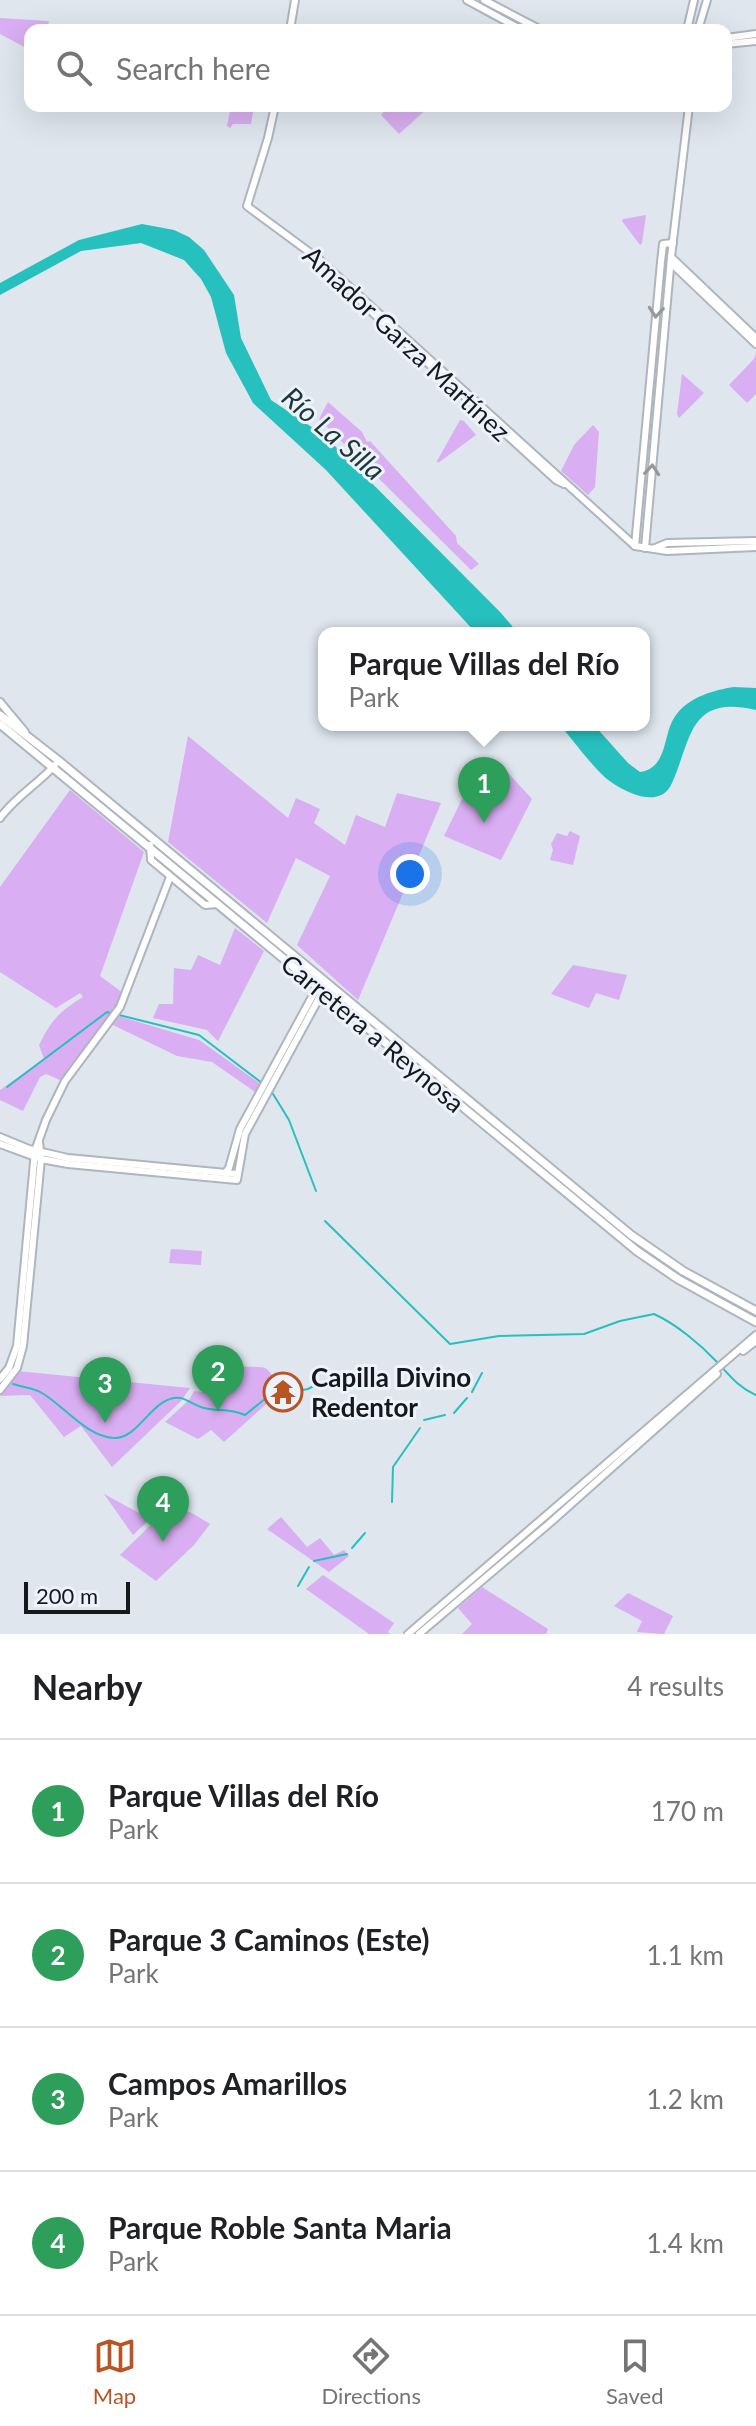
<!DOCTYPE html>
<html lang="en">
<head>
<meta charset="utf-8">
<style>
  body { margin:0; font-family:Lato,sans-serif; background:#f2f2f2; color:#202124 }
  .scale { position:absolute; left:24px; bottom:20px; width:106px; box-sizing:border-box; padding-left:8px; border:4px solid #16191c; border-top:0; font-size:22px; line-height:28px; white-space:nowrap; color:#16191c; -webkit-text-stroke:6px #ecf3fc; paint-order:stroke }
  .you { position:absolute; left:410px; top:874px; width:28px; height:28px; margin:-20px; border:6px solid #fff; border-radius:50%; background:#1a73e8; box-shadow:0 0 0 12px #1a73e833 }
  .badge { display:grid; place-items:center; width:52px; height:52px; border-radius:50%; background:#b95424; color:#fff; font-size:26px; font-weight:700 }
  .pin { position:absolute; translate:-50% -66px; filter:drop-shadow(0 2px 4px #0008) }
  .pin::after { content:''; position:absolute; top:42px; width:28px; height:24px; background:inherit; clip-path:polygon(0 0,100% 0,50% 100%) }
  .popup { position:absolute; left:318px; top:627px; width:332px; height:104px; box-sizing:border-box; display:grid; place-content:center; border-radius:16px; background:#fff; filter:drop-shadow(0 2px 6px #0005); font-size:26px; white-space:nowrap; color:#757577 }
  .popup b { font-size:30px; color:#202124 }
  .popup::after { content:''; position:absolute; left:50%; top:100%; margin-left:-16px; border:16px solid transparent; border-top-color:#fff }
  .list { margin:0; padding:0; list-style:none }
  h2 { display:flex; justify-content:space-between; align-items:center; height:104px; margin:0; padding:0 32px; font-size:34px }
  h2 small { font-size:26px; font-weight:400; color:#757577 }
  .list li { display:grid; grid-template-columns:52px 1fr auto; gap:24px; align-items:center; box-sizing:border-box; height:144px; padding:0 32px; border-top:2px solid #e0e0e0 }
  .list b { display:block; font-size:30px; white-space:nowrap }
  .list p { margin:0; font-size:26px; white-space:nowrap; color:#757577 }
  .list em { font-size:26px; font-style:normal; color:#757577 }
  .icon { flex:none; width:44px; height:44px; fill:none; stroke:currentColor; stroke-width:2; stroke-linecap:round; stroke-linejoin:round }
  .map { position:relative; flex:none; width:756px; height:1634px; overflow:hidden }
  .search { position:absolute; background:#fff; box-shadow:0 8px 32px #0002; left:24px; right:24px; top:24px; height:88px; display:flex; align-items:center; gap:20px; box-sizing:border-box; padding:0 28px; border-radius:16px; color:#757577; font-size:30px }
  .sheet { height:680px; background:#fff }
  nav { display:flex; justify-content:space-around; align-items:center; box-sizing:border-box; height:112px; border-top:2px solid #e0e0e0; background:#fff; font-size:22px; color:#757577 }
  nav a { display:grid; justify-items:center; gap:4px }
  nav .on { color:#b95424 }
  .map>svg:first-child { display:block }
</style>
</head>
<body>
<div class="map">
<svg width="756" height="1634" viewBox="0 0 756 1634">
  <rect width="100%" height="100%" fill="#dfe6ee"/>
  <g fill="#d9aef2">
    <path d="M 0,18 L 49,21 L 47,30 L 30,30 L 30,50 L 0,34 Z"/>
    <path d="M 231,106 L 254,106 L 251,124 L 233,124 L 230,128 L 227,126 Z"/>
    <path d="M 388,106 L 430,106 L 399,134 L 381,115 Z"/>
    <path d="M 646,215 L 642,243 L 640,245 L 622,221 L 623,219 Z"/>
    <path d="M 756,353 L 756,394 L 747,403 L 729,385 L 754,359 Z"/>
    <path d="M 682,374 L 704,393 L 679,418 L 677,414 Z"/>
    <path d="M 328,402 L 362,432 L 367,442 L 370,441 L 456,536 L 457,543 L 479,564 L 471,570 L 319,419 Z"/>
    <path d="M 460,420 L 464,421 L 476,435 L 438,463 L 437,461 Z"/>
    <path d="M 593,425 L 599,432 L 595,487 L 588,495 L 561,471 L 574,445 Z"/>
    <path d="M 188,736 L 288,818 L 296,798 L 320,809 L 314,823 L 345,845 L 356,815 L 385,827 L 397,793 L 441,803 L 358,1000 L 297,945 L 330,876 L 296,858 L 267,923 L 168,842 Z"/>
    <path d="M 500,764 L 532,799 L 501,860 L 444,836 L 463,797 Z"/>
    <path d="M 70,790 L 144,852 L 100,976 L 123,993 C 110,1023 81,1051 62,1081 L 46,1074 L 40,1077 L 23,1111 L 0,1100 L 0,1090 L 44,1059 L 39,1045 C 52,1019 59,1012 83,997 L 80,993 L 56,1008 L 0,972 L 0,887 Z"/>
    <path d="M 570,831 L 580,836 L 573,865 L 550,860 L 553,850 L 551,844 L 557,833 L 567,836 Z"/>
    <path d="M 235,928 L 264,951 L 218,1041 L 207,1030 L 153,1018 L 159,1004 L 173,1004 L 174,968 L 191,970 L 198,955 L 220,965 Z"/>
    <path d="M 573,965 L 627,975 L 619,1000 L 596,993 L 589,1008 L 551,994 Z"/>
    <path d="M 115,1015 L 199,1040 L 262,1085 L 258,1094 L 212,1062 L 177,1056 L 109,1023 Z"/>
    <path d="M 171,1249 L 202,1251 L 201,1265 L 169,1263 Z"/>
    <path d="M 223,1366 C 231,1367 260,1366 265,1368 C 272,1372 277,1384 282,1390 L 224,1442 L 211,1430 L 198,1439 L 165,1422 L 189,1400 L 194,1391 L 216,1393 Z"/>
    <path d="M 17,1371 L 190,1388 L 181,1401 L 112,1467 L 81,1426 L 64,1437 L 30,1395 L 0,1396 Z"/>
    <path d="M 104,1494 L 150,1519 L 133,1535 Z"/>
    <path d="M 171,1505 L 192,1513 L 210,1524 L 194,1545 L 156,1581 L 120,1555 Z"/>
    <path d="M 281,1517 L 307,1547 L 320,1538 L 334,1555 L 344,1550 L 349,1556 L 329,1572 L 267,1529 Z"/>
    <path d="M 323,1575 L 394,1623 L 388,1632 L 390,1634 L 369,1634 L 306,1589 Z"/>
    <path d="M 482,1587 L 548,1629 L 546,1634 L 462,1634 L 472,1624 L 458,1608 Z"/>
    <path d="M 628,1593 L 673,1616 L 664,1634 L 637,1632 L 642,1621 L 614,1606 Z"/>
  </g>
  <g fill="#26c0be">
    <path d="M 142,224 L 174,230 L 189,237 L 204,250 L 234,295 L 241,338 L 271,400 L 325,436 L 501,613 L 518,633 L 476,633 L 326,470 L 253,403 L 226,353 L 211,297 L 201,279 L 184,260 L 141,243 L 81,251 L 0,295 L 0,283 L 79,240 Z"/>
    <path d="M 734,687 L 756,688 L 756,710 C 689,694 692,738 672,783 C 661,808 631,795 614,784 C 598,775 573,740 560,725 L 594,725 L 628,763 L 640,772 C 669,768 662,733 676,715 C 689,697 714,690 734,687 Z"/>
  </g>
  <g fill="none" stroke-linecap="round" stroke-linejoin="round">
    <g stroke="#26c0be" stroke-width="2">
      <path d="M 119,1015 L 199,1035 L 262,1083"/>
      <path d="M 7,1087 L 107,1012 L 113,1014"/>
      <path d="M 270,1089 L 289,1120 L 316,1191"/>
      <path d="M 325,1221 L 450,1344 L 499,1336 L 584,1334 L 620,1321 L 654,1314 C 676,1324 700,1344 717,1362 C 730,1376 738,1387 756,1395"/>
      <path d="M 13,1384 C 22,1387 34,1388 42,1393 C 64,1406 87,1437 114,1438 C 140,1439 153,1394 181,1398 C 188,1400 196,1406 204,1408 C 220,1412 227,1407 245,1415 L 286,1382 L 297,1391 L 308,1389 L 321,1382 L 327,1384"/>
      <path d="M 472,1392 L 482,1373"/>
      <path d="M 454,1413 L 467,1398"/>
      <path d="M 424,1420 L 445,1415"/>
      <path d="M 392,1502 L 393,1467 L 420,1428"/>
      <path d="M 352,1548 L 365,1533"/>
      <path d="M 314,1561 L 347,1554"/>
      <path d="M 298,1586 L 309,1567"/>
    </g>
    <defs>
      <g id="secondary">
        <path d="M 467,0 L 522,30"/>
        <path d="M 484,0 L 541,30"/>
        <path d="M 290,30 L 295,0"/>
        <path d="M 687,30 L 694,0"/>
        <path d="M 698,30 L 707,0"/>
        <path d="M 726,38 L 756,34"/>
        <path d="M 726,44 L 756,41"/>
        <path d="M 275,106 L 268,138 L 247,206 L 320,260 L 373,313 L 556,480 L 564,484"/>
        <path d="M 671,257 L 756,338"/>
        <path d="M 671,263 L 756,344"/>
        <path d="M 332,271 L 635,546 L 667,551 L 756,547"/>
        <path d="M 635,546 L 661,262 L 663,244 L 673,243"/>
        <path d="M 645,548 L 671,257 L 689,106"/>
        <path d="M 655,548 L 667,543 L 756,541"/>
        <path d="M 0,702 L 25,732"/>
        <path d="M 0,818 C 15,797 37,785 55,765"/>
        <path d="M 150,845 L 151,860 L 205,905 L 218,904"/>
        <path d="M 0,1137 L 29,1149 L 68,1158 L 237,1174"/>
        <path d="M 0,1144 L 41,1159 L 68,1164 L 237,1180 L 245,1134 L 324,989"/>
        <path d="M 225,1173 L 229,1168 L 240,1129 L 319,984"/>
        <path d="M 743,1351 L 756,1341"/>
        <path d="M 0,1379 L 9,1368 L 17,1346 L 35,1151 L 46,1120 L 65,1081 L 120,1007 L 170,877"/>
        <path d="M 0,1390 L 17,1368 L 23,1346 L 41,1159 L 39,1142"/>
        <path d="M 408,1634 L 756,1335"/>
        <path d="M 419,1634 L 551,1522 L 717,1374"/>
      </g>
      <g id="primary">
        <path d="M 0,715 L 59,761 L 631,1235 L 683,1271 L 756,1311"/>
        <path d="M 0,724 L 637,1251 L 678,1279 L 756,1322"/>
      </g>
    </defs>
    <use href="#secondary" stroke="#afb5bd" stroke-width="10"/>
    <use href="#primary" stroke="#afb5bd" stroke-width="11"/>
    <use href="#secondary" stroke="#fff" stroke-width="6"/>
    <use href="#primary" stroke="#fff" stroke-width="7"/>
  </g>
  <defs><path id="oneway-chevron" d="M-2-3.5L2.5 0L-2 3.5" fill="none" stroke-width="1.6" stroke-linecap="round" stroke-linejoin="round" transform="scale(2)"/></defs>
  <g stroke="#969899">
    <use href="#oneway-chevron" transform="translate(656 312) rotate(95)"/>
    <use href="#oneway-chevron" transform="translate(652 470) rotate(-85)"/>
  </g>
  <defs>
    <symbol id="temple-ring" viewBox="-11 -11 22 22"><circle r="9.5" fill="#ecf3fc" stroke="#b95424" stroke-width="1.5"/><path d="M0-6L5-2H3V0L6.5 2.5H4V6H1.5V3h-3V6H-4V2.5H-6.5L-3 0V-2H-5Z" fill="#b95424"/></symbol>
  </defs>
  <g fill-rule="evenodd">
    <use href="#temple-ring" x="261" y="1370" width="44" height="44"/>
  </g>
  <g text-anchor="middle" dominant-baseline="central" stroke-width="6" stroke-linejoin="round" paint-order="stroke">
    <g font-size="26" fill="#16191c" stroke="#ecf3fc">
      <text transform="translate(407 343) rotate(43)">Amador Garza Martínez</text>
      <text transform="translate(373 1033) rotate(40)">Carretera a Reynosa</text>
    </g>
    <g font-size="26" font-weight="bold" fill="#16191c" stroke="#ecf3fc" text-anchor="start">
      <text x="311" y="1377">Capilla Divino<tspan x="311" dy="30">Redentor</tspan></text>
    </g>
    <g font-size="28" font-style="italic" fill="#1f3736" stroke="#ecf3fc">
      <text transform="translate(334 433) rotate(41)">Río La Silla</text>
    </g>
  </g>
</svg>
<div class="scale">200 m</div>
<div class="you"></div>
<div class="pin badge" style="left:484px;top:823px;background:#2e9e5b">1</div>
<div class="popup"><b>Parque Villas del Río</b>Park</div>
<div class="pin badge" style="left:218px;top:1411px;background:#2e9e5b">2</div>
<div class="pin badge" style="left:105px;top:1423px;background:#2e9e5b">3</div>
<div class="pin badge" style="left:163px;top:1542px;background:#2e9e5b">4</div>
<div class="search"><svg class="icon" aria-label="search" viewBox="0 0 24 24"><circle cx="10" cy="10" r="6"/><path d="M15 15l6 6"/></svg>Search here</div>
</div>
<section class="sheet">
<h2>Nearby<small>4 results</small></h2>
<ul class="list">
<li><span class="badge" style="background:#2e9e5b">1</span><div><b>Parque Villas del Río</b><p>Park</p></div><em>170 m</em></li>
<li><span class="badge" style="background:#2e9e5b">2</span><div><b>Parque 3 Caminos (Este)</b><p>Park</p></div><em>1.1 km</em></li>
<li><span class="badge" style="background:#2e9e5b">3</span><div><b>Campos Amarillos</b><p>Park</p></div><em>1.2 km</em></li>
<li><span class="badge" style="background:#2e9e5b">4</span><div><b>Parque Roble Santa Maria</b><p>Park</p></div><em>1.4 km</em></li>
</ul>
</section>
<nav>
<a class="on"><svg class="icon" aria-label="map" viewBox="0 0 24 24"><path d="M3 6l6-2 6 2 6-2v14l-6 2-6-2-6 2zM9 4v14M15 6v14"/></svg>Map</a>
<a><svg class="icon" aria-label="directions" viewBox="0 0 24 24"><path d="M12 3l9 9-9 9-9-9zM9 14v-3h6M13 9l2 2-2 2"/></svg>Directions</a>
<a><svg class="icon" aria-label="saved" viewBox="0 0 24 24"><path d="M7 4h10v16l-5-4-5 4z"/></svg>Saved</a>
</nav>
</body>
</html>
